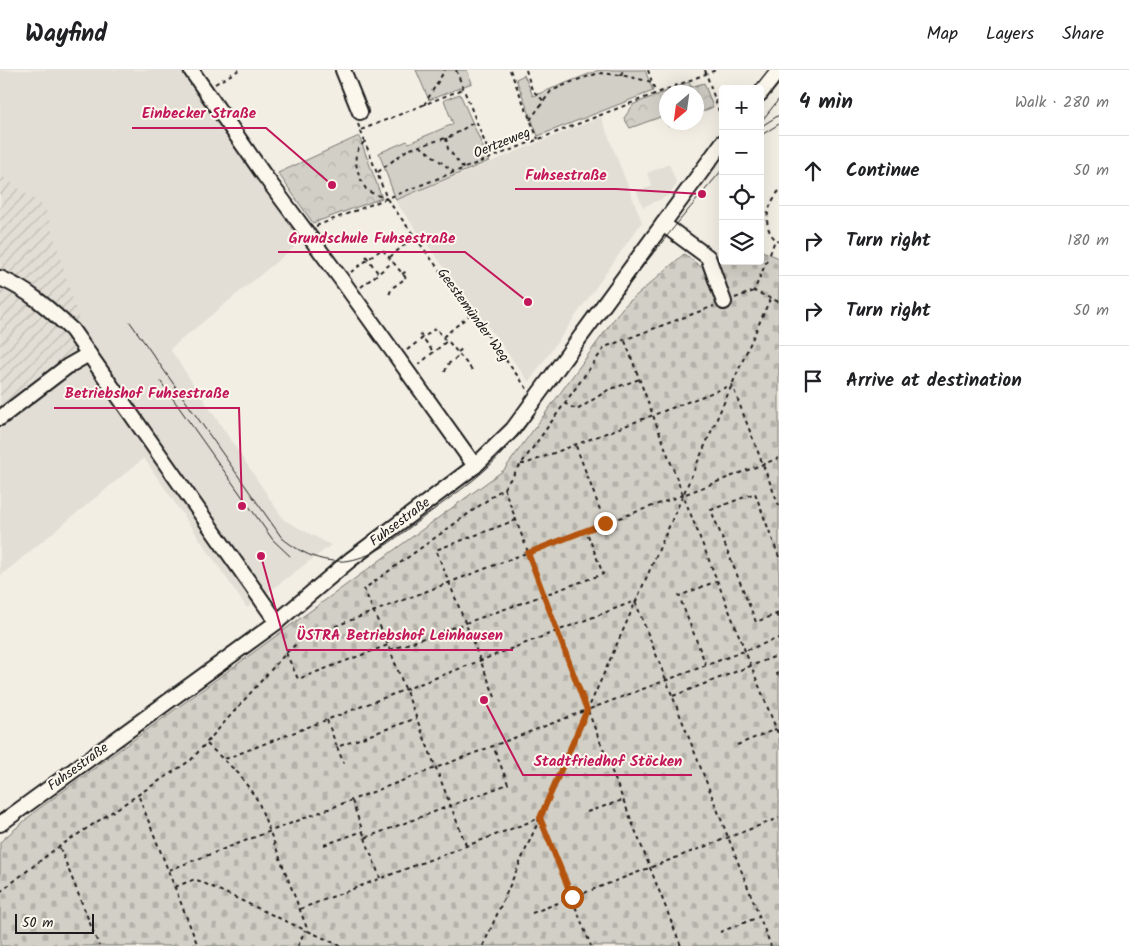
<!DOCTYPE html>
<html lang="en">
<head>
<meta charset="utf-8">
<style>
  body { margin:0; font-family:Kalam,sans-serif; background:#f6f6f6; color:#202124 }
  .controls { position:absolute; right:15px; top:15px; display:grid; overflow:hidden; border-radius:5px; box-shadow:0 5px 20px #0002 }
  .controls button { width:45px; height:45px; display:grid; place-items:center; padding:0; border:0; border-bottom:1px solid #e0e0e0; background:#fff; color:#202124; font:25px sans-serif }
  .compass { position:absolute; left:659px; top:15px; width:45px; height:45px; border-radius:50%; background:#fff; box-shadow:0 5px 20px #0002; rotate:209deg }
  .scale { position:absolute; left:15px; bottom:12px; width:79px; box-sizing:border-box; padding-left:5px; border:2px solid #1c1c1c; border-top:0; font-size:14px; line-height:18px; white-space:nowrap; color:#1c1c1c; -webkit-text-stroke:4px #fbf7ec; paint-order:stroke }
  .stop { position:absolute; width:15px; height:15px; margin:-11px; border:4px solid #b45309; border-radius:50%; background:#fff }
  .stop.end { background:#b45309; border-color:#fff; box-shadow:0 1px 5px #0008 }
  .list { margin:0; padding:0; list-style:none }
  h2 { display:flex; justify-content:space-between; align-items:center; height:65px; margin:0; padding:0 20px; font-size:21px }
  h2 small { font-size:16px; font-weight:400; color:#757577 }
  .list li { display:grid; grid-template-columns:32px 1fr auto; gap:15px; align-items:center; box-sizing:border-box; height:70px; padding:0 20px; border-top:1px solid #e0e0e0 }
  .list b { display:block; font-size:19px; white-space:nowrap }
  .list em { font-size:16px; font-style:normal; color:#757577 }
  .icon { flex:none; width:28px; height:28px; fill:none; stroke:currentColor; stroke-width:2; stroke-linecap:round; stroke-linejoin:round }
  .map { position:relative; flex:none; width:779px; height:876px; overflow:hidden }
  header { display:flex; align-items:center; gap:30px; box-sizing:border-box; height:70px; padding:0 25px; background:#fff; border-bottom:1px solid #e0e0e0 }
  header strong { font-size:24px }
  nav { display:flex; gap:28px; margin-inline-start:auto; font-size:18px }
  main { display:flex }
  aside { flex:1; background:#fff }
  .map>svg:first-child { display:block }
</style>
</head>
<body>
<header>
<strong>Wayfind</strong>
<nav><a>Map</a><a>Layers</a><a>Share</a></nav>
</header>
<main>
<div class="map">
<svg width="779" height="876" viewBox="0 0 779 876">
  <defs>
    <pattern id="industrial-furrows" width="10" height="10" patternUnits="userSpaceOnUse" patternTransform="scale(1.25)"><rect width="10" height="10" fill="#e2ded5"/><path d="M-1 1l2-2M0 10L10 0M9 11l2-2" fill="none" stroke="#c1beb6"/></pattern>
    <pattern id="cemetery-stones" width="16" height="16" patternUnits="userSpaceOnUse" patternTransform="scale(1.25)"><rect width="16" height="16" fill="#d2cfc6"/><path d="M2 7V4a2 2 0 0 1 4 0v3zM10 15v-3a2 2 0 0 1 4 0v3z" fill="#b4b1aa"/></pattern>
    <pattern id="park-crowns" width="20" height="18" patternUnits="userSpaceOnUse" patternTransform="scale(1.25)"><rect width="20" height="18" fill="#d2cfc6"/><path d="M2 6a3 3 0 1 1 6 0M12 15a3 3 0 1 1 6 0" fill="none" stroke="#b4b1aa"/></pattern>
  </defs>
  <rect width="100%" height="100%" fill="#f2eee4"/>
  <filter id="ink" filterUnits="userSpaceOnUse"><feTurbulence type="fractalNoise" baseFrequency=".02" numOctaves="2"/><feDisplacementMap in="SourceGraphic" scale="10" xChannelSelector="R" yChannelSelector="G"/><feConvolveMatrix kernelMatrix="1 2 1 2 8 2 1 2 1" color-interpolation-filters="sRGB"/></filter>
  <g filter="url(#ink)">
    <g fill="#e2ded5">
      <path d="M 0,0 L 181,0 L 303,170 L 170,279 L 284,450 L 331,475 L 247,538 L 144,388 L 0,506 Z"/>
      <path d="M 601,47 L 642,152 L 529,312 L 395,131 Z"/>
      <path d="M 669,94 L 677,114 L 668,126 L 643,137 L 637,122 L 652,116 L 647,103 Z"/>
    </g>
    <path fill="url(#industrial-furrows)" d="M 0,105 L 45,137 L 89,284 L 0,348 Z"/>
    <g fill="#d2cfc6" stroke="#777671">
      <path d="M 416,0 L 467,0 L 472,13 L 429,30 Z"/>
      <path d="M 599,0 L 645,0 L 653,21 L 538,66 L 516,9 L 524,5 L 533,26 Z"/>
      <path d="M 460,24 L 489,91 L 396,130 L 379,83 L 407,71 L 409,73 L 453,54 L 444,30 Z"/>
    </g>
    <path fill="url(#cemetery-stones)" stroke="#777671" d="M 760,180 L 779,188 L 779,876 L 0,876 L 0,772 L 37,740 L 504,400 L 623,237 L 684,184 L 701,197 L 723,189 L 723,191 L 760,191 Z"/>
    <g fill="url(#park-crowns)" stroke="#777671">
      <path d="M 689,12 L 691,17 L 704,13 L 713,37 L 697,44 L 696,22 L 666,22 L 666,52 L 677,53 L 668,56 L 663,46 L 630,58 L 624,48 L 634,34 Z"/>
      <path d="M 359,66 L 382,128 L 313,153 L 278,103 Z"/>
    </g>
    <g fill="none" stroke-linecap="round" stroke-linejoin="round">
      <defs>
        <g id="minor">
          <path d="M 191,0 L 264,105 L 341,209 L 475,396"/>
          <path d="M 343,0 L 360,42"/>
          <path d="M 760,24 L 779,0"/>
          <path d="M 663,154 L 708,187 L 724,232"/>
          <path d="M 0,208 C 30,221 48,238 72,260 L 277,552"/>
          <path d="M 0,348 L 68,296 L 89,284"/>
          <path d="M 0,754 L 277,552 L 350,490 L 475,396 L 513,359 L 535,329 L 723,72"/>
        </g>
      </defs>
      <use href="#minor" stroke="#1c1c1c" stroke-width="18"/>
      <g stroke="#1c1c1c" stroke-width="2" stroke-dasharray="4 4" stroke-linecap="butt">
        <path d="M 456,0 L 491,88"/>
        <path d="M 510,0 L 538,69"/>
        <path d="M 526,0 L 532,20 L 544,31"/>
        <path d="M 648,0 L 655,21"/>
        <path d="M 705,0 L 723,53"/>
        <path d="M 621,5 L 623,0"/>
        <path d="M 215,14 L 239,0"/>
        <path d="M 424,35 L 445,0"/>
        <path d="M 530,50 L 551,21 L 574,11 L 599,3 L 621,5 L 652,12"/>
        <path d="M 358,54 L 387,129 L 528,320"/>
        <path d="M 361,60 L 463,19"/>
        <path d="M 446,68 L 448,79 L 464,99"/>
        <path d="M 364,72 C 361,76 357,80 356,85 C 354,94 361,112 366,119 C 371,124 381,126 387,129"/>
        <path d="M 420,76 L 454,102"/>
        <path d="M 378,102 L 407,80 L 452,66 L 476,51"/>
        <path d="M 779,121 C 767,135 760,160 779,172"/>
        <path d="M 316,156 L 716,0"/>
        <path d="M 770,184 L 775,170"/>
        <path d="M 366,186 L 378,203"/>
        <path d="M 390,187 L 415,166"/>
        <path d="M 767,190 L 754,221 L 779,232"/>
        <path d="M 351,202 L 382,179 L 406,208 L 392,218 L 388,227"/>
        <path d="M 402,204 L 407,201"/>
        <path d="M 361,217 L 393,192"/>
        <path d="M 735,228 L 754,221"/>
        <path d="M 420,264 L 434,283"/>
        <path d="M 443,267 L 472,243"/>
        <path d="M 625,271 L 683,425 L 779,388"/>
        <path d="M 407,280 L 436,258 L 444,269 L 448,271 L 473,301"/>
        <path d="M 458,282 L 462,279"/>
        <path d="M 418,295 L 447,271"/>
        <path d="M 445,302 L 447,295 L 460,285"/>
        <path d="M 564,333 L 577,340 L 608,320 L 640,309"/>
        <path d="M 576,376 L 605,453"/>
        <path d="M 521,394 L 525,394 L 732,315 L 779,436"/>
        <path d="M 504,418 L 587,640 L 779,568"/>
        <path d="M 779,487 L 755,423 L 711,440 L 756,552 L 779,543"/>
        <path d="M 776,544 L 779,550"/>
        <path d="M 390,580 L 603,504 L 586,460"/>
        <path d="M 286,583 L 298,609 L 388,575"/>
        <path d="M 706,595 L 679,526 L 717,511"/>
        <path d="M 779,603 L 777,604 L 779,608"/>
        <path d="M 673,626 L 779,585"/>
        <path d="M 495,627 L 436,480 L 516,450"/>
        <path d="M 588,641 L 681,876"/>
        <path d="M 327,650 L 337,677 L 417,648"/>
        <path d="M 207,674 L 239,704 L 258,731 L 308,861 L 341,876"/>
        <path d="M 737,675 L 776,659"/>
        <path d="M 337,677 L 344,694"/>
        <path d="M 225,689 L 635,531 L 771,876"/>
        <path d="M 139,727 L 198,876"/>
        <path d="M 352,731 L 365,768 L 508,714 L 493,676"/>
        <path d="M 587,742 L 623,730"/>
        <path d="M 365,768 L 380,808"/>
        <path d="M 324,775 L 363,761"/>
        <path d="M 466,775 L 388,575 L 364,519 L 504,418 L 605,277 L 714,236"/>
        <path d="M 60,778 L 99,876"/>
        <path d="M 169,800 L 587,640"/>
        <path d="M 175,817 L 195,809 L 307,861"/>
        <path d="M 0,822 L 54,780 L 191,690 L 286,583 L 302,569 L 586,460 L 683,425 L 779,666"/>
        <path d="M 300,839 L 540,748 L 591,876"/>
        <path d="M 532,843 L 779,748"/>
        <path d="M 720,862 L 759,847"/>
        <path d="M 298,876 L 305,860"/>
        <path d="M 483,876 L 770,229"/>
      </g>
      <use href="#minor" stroke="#fbf7ec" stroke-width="14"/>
      <g stroke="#1c1c1c" stroke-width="1">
        <path d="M 760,53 L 779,29"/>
        <path d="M 762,56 L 779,45"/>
        <path d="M 760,66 L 779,54"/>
        <path d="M 130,252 L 282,468 C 304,486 331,497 359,488 C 381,482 399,465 417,452 C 446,430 478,410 502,383 C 537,343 566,298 598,256 C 637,202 679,150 723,99"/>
        <path d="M 161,312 L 273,470 L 290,486"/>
      </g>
    </g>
  </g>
  <g fill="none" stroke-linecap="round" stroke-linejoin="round" filter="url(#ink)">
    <path stroke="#b45309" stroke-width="6" d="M 572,827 L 540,748 L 587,640 L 528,483 L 605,453"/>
  </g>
  <g text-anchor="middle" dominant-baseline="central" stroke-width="4" stroke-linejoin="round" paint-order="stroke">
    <g font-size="14" fill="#1c1c1c" stroke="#fbf7ec">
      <text transform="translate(502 73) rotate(-22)">Oertzeweg</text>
      <text transform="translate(473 245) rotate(54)">Geestemünder Weg</text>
      <text transform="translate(400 452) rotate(-37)">Fuhsestraße</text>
      <text transform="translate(78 697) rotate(-36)">Fuhsestraße</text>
    </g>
  </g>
  <path fill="none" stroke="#c2185b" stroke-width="2" d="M332 115L266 58H132M702 124L616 119H515M528 232L465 182H278M242 436L239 338H54M261 486L287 580H513M484 630L523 705H692"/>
  <g fill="#c2185b" stroke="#fbf7ec" stroke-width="2">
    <circle cx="332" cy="115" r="5"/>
    <circle cx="702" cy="124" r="5"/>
    <circle cx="528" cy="232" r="5"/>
    <circle cx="242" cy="436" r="5"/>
    <circle cx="261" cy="486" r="5"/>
    <circle cx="484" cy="630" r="5"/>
  </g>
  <g font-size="15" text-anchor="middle" font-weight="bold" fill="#c2185b" stroke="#fbf7ec" stroke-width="4" stroke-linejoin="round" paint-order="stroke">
    <text x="199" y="48">Einbecker Straße</text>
    <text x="566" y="110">Fuhsestraße</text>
    <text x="372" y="173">Grundschule Fuhsestraße</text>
    <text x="147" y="328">Betriebshof Fuhsestraße</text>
    <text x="400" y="570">ÜSTRA Betriebshof Leinhausen</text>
    <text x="608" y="696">Stadtfriedhof Stöcken</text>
  </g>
</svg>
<div class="controls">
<button>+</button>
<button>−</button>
<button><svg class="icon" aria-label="locate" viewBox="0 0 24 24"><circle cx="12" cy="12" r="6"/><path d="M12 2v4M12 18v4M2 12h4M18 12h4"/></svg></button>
<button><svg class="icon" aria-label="layers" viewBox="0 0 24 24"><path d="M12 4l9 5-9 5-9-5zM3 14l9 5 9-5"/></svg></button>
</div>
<svg class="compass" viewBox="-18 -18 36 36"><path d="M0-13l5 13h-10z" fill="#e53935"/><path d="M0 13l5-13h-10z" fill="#757577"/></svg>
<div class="scale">50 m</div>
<div class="stop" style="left:572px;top:827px"></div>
<div class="stop end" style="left:605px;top:453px"></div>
</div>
<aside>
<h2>4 min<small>Walk · 280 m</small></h2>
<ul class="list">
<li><svg class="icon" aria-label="ahead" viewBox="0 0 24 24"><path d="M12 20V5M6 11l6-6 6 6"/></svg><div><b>Continue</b></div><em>50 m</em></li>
<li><svg class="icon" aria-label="right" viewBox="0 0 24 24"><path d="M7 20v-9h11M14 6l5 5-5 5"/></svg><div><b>Turn right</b></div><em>180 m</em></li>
<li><svg class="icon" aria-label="right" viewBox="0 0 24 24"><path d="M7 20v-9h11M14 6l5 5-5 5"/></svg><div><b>Turn right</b></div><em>50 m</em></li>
<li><svg class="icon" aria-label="arrive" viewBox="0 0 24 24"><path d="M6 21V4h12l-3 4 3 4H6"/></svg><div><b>Arrive at destination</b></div></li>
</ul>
</aside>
</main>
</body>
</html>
